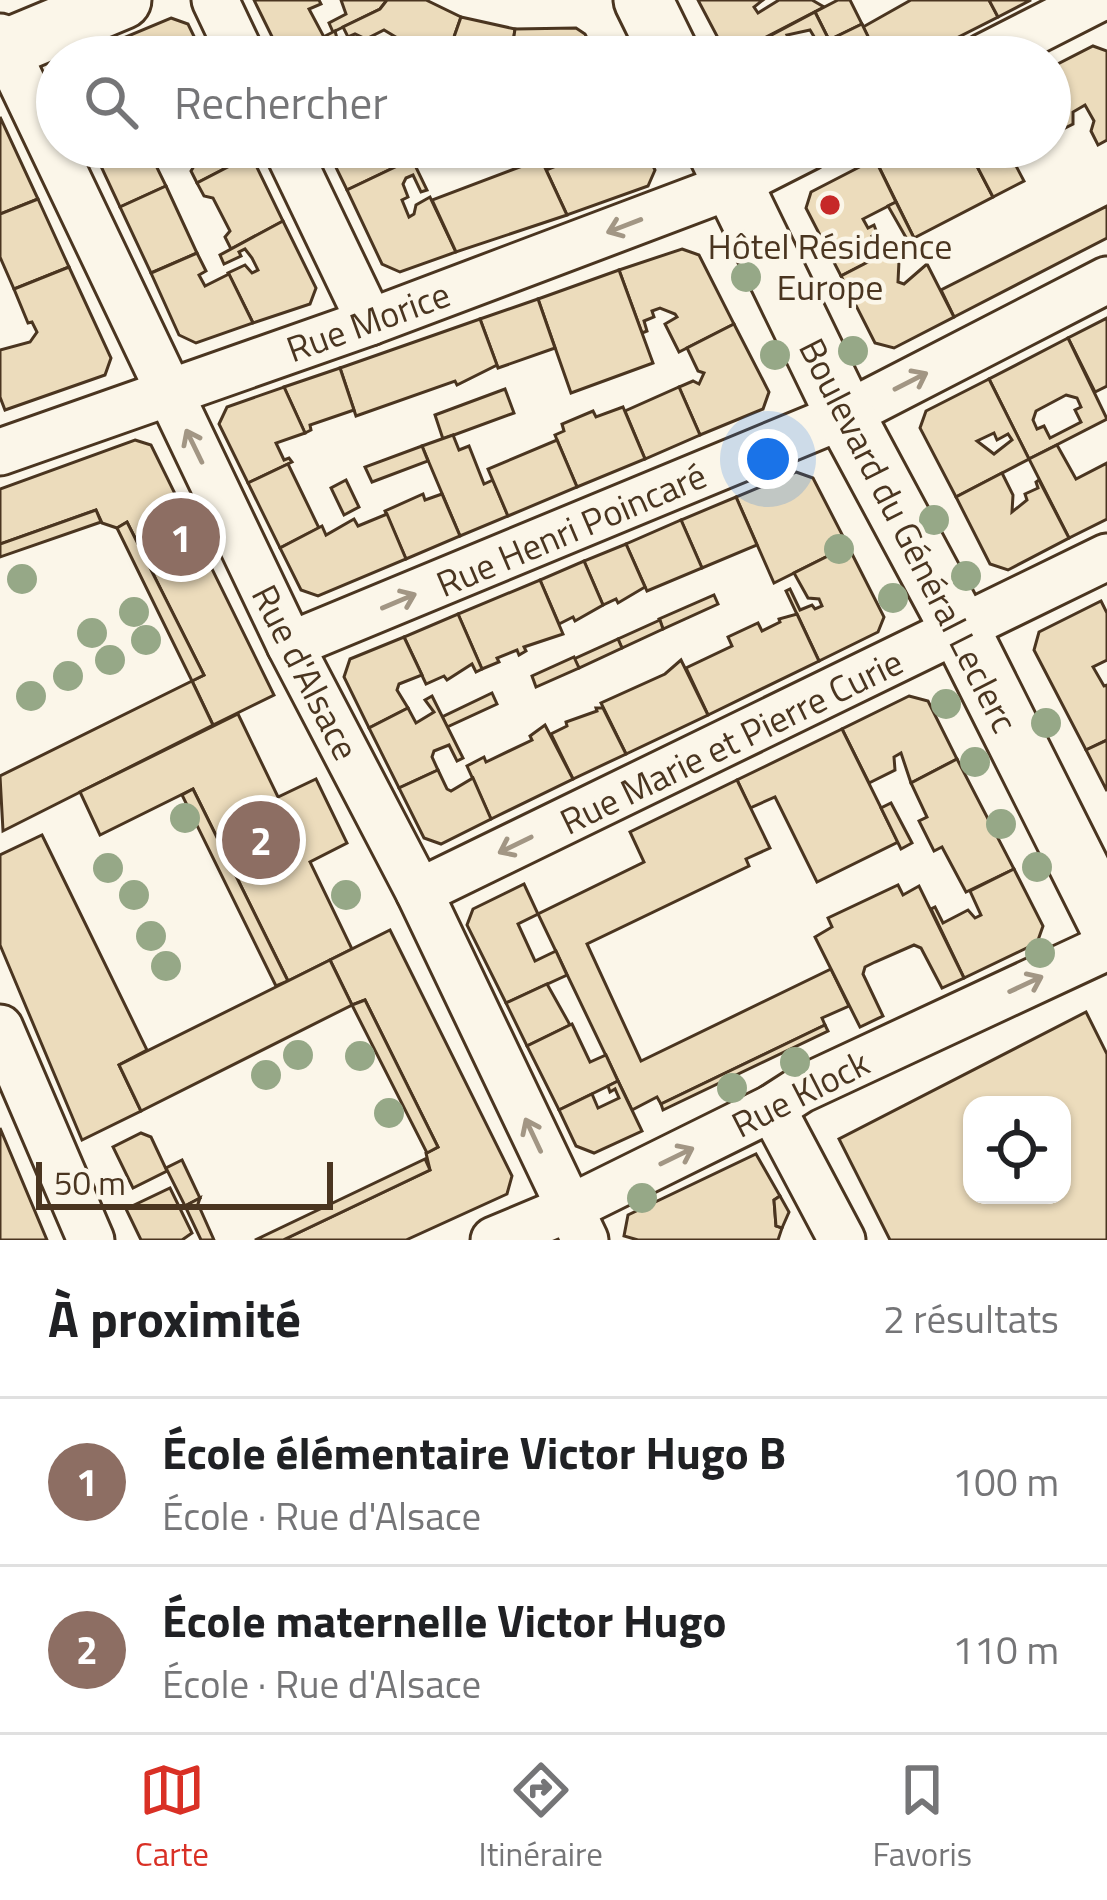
<!DOCTYPE html>
<html lang="fr">
<head>
<meta charset="utf-8">
<style>
  body { margin:0; font-family:"Titillium Web",sans-serif; background:#f6f6f6; color:#202124 }
  .controls { position:absolute; right:36px; bottom:36px; display:grid; overflow:hidden; border-radius:24px; box-shadow:0 3px 9px #0004 }
  .controls button { width:108px; height:108px; display:grid; place-items:center; padding:0; border:0; border-bottom:3px solid #e0e0e0; background:#fff; color:#202124; font:60px sans-serif }
  .scale { position:absolute; left:36px; bottom:30px; width:297px; box-sizing:border-box; padding-left:12px; border:6px solid #4a3520; border-top:0; font-size:33px; line-height:42px; white-space:nowrap; color:#4a3520; -webkit-text-stroke:9px #fbf6e9; paint-order:stroke }
  .you { position:absolute; left:768px; top:459px; width:42px; height:42px; margin:-30px; border:9px solid #fff; border-radius:50%; background:#1a73e8; box-shadow:0 0 0 18px #1a73e833 }
  .badge { display:grid; place-items:center; width:78px; height:78px; border-radius:50%; background:#d93025; color:#fff; font-size:39px; font-weight:700 }
  .pin { position:absolute; translate:-50% -50%; border:6px solid #fff; box-shadow:0 3px 12px #0006 }
  .list { margin:0; padding:0; list-style:none }
  h2 { display:flex; justify-content:space-between; align-items:center; height:156px; margin:0; padding:0 48px; font-size:51px }
  h2 small { font-size:39px; font-weight:400; color:#757577 }
  .list li { display:grid; grid-template-columns:78px 1fr auto; gap:36px; align-items:center; box-sizing:border-box; height:168px; padding:0 48px; border-top:3px solid #e0e0e0 }
  .list b { display:block; font-size:45px; white-space:nowrap }
  .list p { margin:0; font-size:39px; white-space:nowrap; color:#757577 }
  .list em { font-size:39px; font-style:normal; color:#757577 }
  .icon { flex:none; width:66px; height:66px; fill:none; stroke:currentColor; stroke-width:2; stroke-linecap:round; stroke-linejoin:round }
  .map { position:relative; flex:none; width:1107px; height:1240px; overflow:hidden }
  .search { position:absolute; background:#fff; box-shadow:0 3px 9px #0004; left:36px; right:36px; top:36px; height:132px; display:flex; align-items:center; gap:30px; box-sizing:border-box; padding:0 42px; border-radius:66px; color:#757577; font-size:45px }
  .sheet { height:492px; background:#fff }
  nav { display:flex; justify-content:space-around; align-items:center; box-sizing:border-box; height:168px; border-top:3px solid #e0e0e0; background:#fff; font-size:33px; color:#757577 }
  nav a { display:grid; justify-items:center; gap:6px }
  nav .on { color:#d93025 }
  .map>svg:first-child { display:block }
</style>
</head>
<body>
<div class="map">
<svg width="1107" height="1240" viewBox="0 0 1107 1240">
  <rect width="100%" height="100%" fill="#fbf6e9"/>
  <g fill="#ecdcbc" stroke="#4a3520" stroke-width="3" fill-rule="evenodd">
    <path d="M 254,0 L 319,0 L 321,4 L 309,9 L 324,37 L 282,57 Z"/>
    <path d="M 341,0 L 387,0 L 380,9 L 333,32 L 329,23 L 346,14 Z"/>
    <path d="M 387,0 L 426,0 L 461,17 L 447,57 L 437,54 L 379,57 L 380,52 L 393,46 L 399,51 L 404,42 L 384,30 L 366,39 L 355,34 L 348,37 L 343,27 L 380,9 Z"/>
    <path d="M 698,0 L 763,0 L 754,7 L 758,13 L 779,0 L 812,0 L 824,7 L 728,57 Z"/>
    <path d="M 838,0 L 850,0 L 862,24 L 829,40 L 815,12 Z"/>
    <path d="M 911,0 L 989,0 L 998,17 L 919,57 L 878,57 L 863,27 Z"/>
    <path d="M 989,0 L 1031,0 L 998,17 Z"/>
    <path d="M 815,12 L 829,40 L 862,24 L 878,57 L 810,57 L 807,51 L 819,45 L 810,30 L 787,35 L 794,49 L 785,53 L 787,57 L 730,57 Z"/>
    <path d="M 461,17 L 515,29 L 511,57 L 447,57 Z"/>
    <path d="M 171,18 L 188,24 L 204,57 L 124,57 L 116,41 Z"/>
    <path d="M 576,28 L 585,34 L 597,57 L 511,57 L 515,29 Z"/>
    <path d="M 335,31 L 342,57 L 284,57 L 333,32 Z"/>
    <path d="M 116,41 L 124,57 L 80,57 Z"/>
    <path d="M 1093,46 L 1107,51 L 1107,140 L 1098,145 L 1091,131 L 1094,121 L 1085,105 L 1073,112 L 1073,124 L 1059,131 L 1050,114 L 1050,68 Z"/>
    <path d="M 0,117 L 38,199 L 0,214 Z"/>
    <path d="M 92,147 L 147,147 L 166,186 L 120,207 Z"/>
    <path d="M 188,147 L 247,147 L 251,155 L 197,183 L 191,171 L 196,163 Z"/>
    <path d="M 326,147 L 385,147 L 394,154 L 407,147 L 412,159 L 347,190 Z"/>
    <path d="M 541,147 L 563,147 L 565,151 L 542,162 L 537,149 Z"/>
    <path d="M 586,147 L 644,147 L 655,170 L 648,186 L 567,215 L 546,170 L 583,155 Z"/>
    <path d="M 898,147 L 967,147 L 993,197 L 914,238 L 875,159 Z"/>
    <path d="M 967,147 L 1006,147 L 1024,181 L 993,197 Z"/>
    <path d="M 251,155 L 283,221 L 231,249 L 225,237 L 230,231 L 213,198 L 204,196 L 197,183 Z"/>
    <path d="M 412,159 L 427,190 L 421,192 L 413,175 L 406,178 L 403,184 L 408,197 L 402,200 L 409,217 L 414,214 L 416,205 L 430,197 L 456,252 L 400,272 L 382,264 L 347,190 Z"/>
    <path d="M 541,159 L 567,215 L 456,252 L 432,200 Z"/>
    <path d="M 875,159 L 896,202 L 863,219 L 868,228 L 874,225 L 877,233 L 872,236 L 882,255 L 841,276 L 806,208 L 811,192 Z"/>
    <path d="M 166,186 L 197,253 L 151,273 L 120,207 Z"/>
    <path d="M 38,199 L 69,267 L 14,289 L 0,257 L 0,214 Z"/>
    <path d="M 896,202 L 914,238 L 908,241 L 888,206 Z"/>
    <path d="M 1107,206 L 1107,238 L 954,317 L 941,290 Z"/>
    <path d="M 283,221 L 316,288 L 310,304 L 253,323 L 228,273 L 245,265 L 252,273 L 258,270 L 252,258 L 245,249 L 239,252 L 241,256 L 224,264 L 220,255 Z"/>
    <path d="M 682,249 L 699,255 L 734,324 L 679,352 L 665,324 L 677,317 L 675,314 L 660,308 L 652,311 L 654,317 L 644,321 L 647,331 L 642,333 L 619,270 Z"/>
    <path d="M 893,249 L 899,261 L 898,282 L 904,284 L 927,264 L 954,317 L 894,348 L 875,343 L 841,276 Z"/>
    <path d="M 197,253 L 206,271 L 199,275 L 205,286 L 229,274 L 253,323 L 196,343 L 179,335 L 151,273 Z"/>
    <path d="M 69,267 L 111,358 L 105,375 L 5,410 L 0,397 L 0,350 L 30,342 L 37,332 L 32,322 L 28,323 L 14,289 Z"/>
    <path d="M 619,270 L 653,363 L 571,393 L 538,299 Z"/>
    <path d="M 538,299 L 555,348 L 498,368 L 480,319 Z"/>
    <path d="M 1107,318 L 1107,386 L 1095,392 L 1068,338 Z"/>
    <path d="M 480,319 L 497,365 L 457,385 L 455,381 L 356,416 L 340,368 Z"/>
    <path d="M 734,324 L 769,392 L 763,409 L 700,435 L 679,387 L 693,381 L 699,384 L 704,373 L 698,371 L 687,348 Z"/>
    <path d="M 1068,338 L 1107,419 L 1029,459 L 989,379 ZM 1066,395 L 1077,398 L 1081,407 L 1075,410 L 1081,422 L 1050,438 L 1044,426 L 1037,429 L 1033,420 L 1036,411 Z"/>
    <path d="M 340,368 L 354,410 L 310,425 L 311,430 L 305,433 L 284,387 Z"/>
    <path d="M 989,379 L 1029,459 L 956,497 L 920,428 L 926,411 ZM 994,433 L 997,440 L 1008,434 L 1012,440 L 994,454 L 977,441 Z"/>
    <path d="M 284,387 L 305,433 L 276,443 L 284,460 L 289,458 L 292,462 L 248,483 L 219,424 L 227,407 Z"/>
    <path d="M 679,387 L 700,435 L 645,459 L 625,411 Z"/>
    <path d="M 505,389 L 514,413 L 443,439 L 435,415 Z"/>
    <path d="M 623,407 L 645,459 L 577,487 L 555,435 L 564,431 L 562,424 L 593,411 L 596,417 Z"/>
    <path d="M 453,435 L 459,450 L 469,446 L 484,484 L 493,480 L 508,516 L 460,536 L 422,446 Z"/>
    <path d="M 135,440 L 151,445 L 274,695 L 213,725 L 192,681 L 204,675 L 127,522 L 117,528 L 102,523 L 96,510 L 0,544 L 0,489 Z"/>
    <path d="M 557,440 L 577,487 L 508,516 L 488,469 Z"/>
    <path d="M 1057,445 L 1076,479 L 1107,463 L 1107,519 L 1069,538 L 1029,459 Z"/>
    <path d="M 422,446 L 428,461 L 372,482 L 365,467 Z"/>
    <path d="M 288,464 L 319,528 L 280,548 L 248,483 Z"/>
    <path d="M 796,472 L 813,478 L 848,546 L 774,583 L 736,497 Z"/>
    <path d="M 1002,473 L 1013,495 L 1012,512 L 1027,500 L 1025,494 L 1038,488 L 1036,482 L 1039,480 L 1069,538 L 1008,570 L 990,564 L 956,497 Z"/>
    <path d="M 346,480 L 359,507 L 344,515 L 331,488 Z"/>
    <path d="M 423,494 L 425,500 L 442,494 L 460,536 L 406,559 L 385,511 Z"/>
    <path d="M 736,497 L 757,545 L 702,568 L 681,520 Z"/>
    <path d="M 96,510 L 101,522 L 0,557 L 0,544 Z"/>
    <path d="M 387,514 L 406,559 L 318,596 L 301,590 L 280,548 L 322,526 L 326,535 L 354,519 L 358,526 Z"/>
    <path d="M 681,520 L 702,568 L 647,591 L 626,544 Z"/>
    <path d="M 127,522 L 204,675 L 192,681 L 117,528 Z"/>
    <path d="M 626,544 L 645,587 L 618,603 L 616,599 L 603,605 L 584,561 Z"/>
    <path d="M 848,546 L 884,617 L 878,632 L 819,661 L 786,591 L 790,589 L 800,610 L 812,605 L 815,609 L 822,606 L 819,599 L 808,598 L 794,573 Z"/>
    <path d="M 584,561 L 603,605 L 575,621 L 573,617 L 559,624 L 540,580 Z"/>
    <path d="M 540,580 L 563,634 L 524,647 L 526,651 L 519,655 L 517,650 L 497,658 L 499,662 L 482,669 L 458,614 Z"/>
    <path d="M 714,595 L 718,604 L 663,629 L 659,619 Z"/>
    <path d="M 1101,601 L 1107,613 L 1107,660 L 1093,667 L 1104,686 L 1107,685 L 1107,740 L 1086,750 L 1034,650 L 1039,632 Z"/>
    <path d="M 458,614 L 482,669 L 476,672 L 472,664 L 447,680 L 444,676 L 426,684 L 404,637 Z"/>
    <path d="M 797,614 L 819,661 L 708,715 L 686,668 L 732,646 L 728,637 L 758,623 L 762,631 L 780,622 L 779,619 Z"/>
    <path d="M 660,620 L 663,629 L 622,648 L 618,639 Z"/>
    <path d="M 404,637 L 422,675 L 399,684 L 397,690 L 408,708 L 369,728 L 344,677 L 350,659 Z"/>
    <path d="M 618,639 L 622,648 L 579,668 L 574,659 Z"/>
    <path d="M 574,657 L 579,668 L 536,687 L 532,676 Z"/>
    <path d="M 681,660 L 708,715 L 626,754 L 601,703 L 665,674 Z"/>
    <path d="M 192,681 L 213,725 L 3,831 L 0,776 Z"/>
    <path d="M 492,693 L 497,704 L 447,727 L 442,717 Z"/>
    <path d="M 432,696 L 463,758 L 457,761 L 449,745 L 434,751 L 432,757 L 438,770 L 399,788 L 369,728 L 408,708 L 416,723 L 434,712 L 425,700 Z"/>
    <path d="M 909,696 L 928,701 L 957,759 L 911,783 L 901,753 L 894,757 L 895,770 L 869,783 L 842,729 Z"/>
    <path d="M 596,708 L 603,708 L 626,754 L 573,779 L 551,734 L 567,726 L 566,722 L 597,711 Z"/>
    <path d="M 238,714 L 278,797 L 316,779 L 347,843 L 310,862 L 352,949 L 288,981 L 193,789 L 100,835 L 80,792 Z"/>
    <path d="M 545,725 L 573,779 L 491,819 L 467,766 L 484,757 L 486,762 L 532,740 L 530,736 Z"/>
    <path d="M 842,729 L 898,842 L 817,882 L 775,797 L 750,808 L 737,780 Z"/>
    <path d="M 1107,740 L 1107,791 L 1086,750 Z"/>
    <path d="M 957,759 L 1014,869 L 966,892 L 942,847 L 934,851 L 919,821 L 927,817 L 911,783 Z"/>
    <path d="M 438,770 L 447,789 L 451,791 L 473,778 L 491,819 L 441,844 L 424,838 L 399,788 Z"/>
    <path d="M 737,780 L 770,848 L 746,859 L 749,866 L 587,944 L 641,1061 L 831,969 L 849,1006 L 822,1018 L 825,1025 L 661,1104 L 657,1097 L 632,1110 L 538,914 L 644,862 L 630,832 Z"/>
    <path d="M 193,789 L 288,981 L 276,986 L 182,795 Z"/>
    <path d="M 891,803 L 912,843 L 901,849 L 881,808 Z"/>
    <path d="M 42,835 L 147,1050 L 119,1065 L 141,1111 L 82,1140 L 0,945 L 0,855 Z"/>
    <path d="M 1014,869 L 1043,926 L 1037,943 L 964,978 L 931,909 L 935,907 L 943,923 L 968,910 L 975,918 L 981,915 L 970,891 Z"/>
    <path d="M 524,884 L 538,914 L 518,924 L 535,961 L 556,951 L 567,975 L 506,1003 L 467,925 L 473,909 Z"/>
    <path d="M 898,885 L 903,895 L 919,886 L 964,978 L 942,988 L 921,948 L 914,945 L 875,962 L 865,967 L 863,974 L 883,1016 L 860,1027 L 815,937 L 832,927 L 828,918 Z"/>
    <path d="M 390,930 L 512,1176 L 507,1194 L 406,1240 L 283,1240 L 430,1170 L 426,1153 L 438,1147 L 365,1000 L 352,1005 L 330,960 Z"/>
    <path d="M 330,960 L 352,1005 L 141,1111 L 119,1065 Z"/>
    <path d="M 547,984 L 570,1025 L 527,1046 L 506,1003 Z"/>
    <path d="M 365,1000 L 438,1147 L 427,1153 L 352,1005 Z"/>
    <path d="M 1086,1012 L 1107,1054 L 1107,1240 L 890,1240 L 839,1139 ZM 972,1105 L 1062,1105 L 1062,1195 L 972,1195 Z"/>
    <path d="M 572,1024 L 590,1062 L 606,1055 L 618,1081 L 559,1110 L 527,1046 Z"/>
    <path d="M 825,1025 L 828,1031 L 663,1110 L 661,1104 Z"/>
    <path d="M 618,1081 L 642,1131 L 594,1153 L 576,1146 L 559,1110 L 592,1094 L 598,1108 L 619,1098 L 615,1089 L 610,1092 L 608,1086 Z"/>
    <path d="M 0,1128 L 47,1240 L 0,1240 Z"/>
    <path d="M 141,1133 L 151,1137 L 167,1171 L 133,1188 L 113,1147 Z"/>
    <path d="M 756,1154 L 780,1196 L 774,1200 L 776,1226 L 782,1228 L 778,1240 L 638,1240 L 624,1236 L 628,1215 Z"/>
    <path d="M 425,1159 L 430,1170 L 283,1240 L 255,1240 Z"/>
    <path d="M 182,1160 L 200,1198 L 185,1206 L 166,1168 Z"/>
    <path d="M 170,1188 L 192,1233 L 182,1240 L 141,1240 L 126,1209 Z"/>
    <path d="M 780,1196 L 789,1212 L 782,1228 L 776,1226 L 774,1200 Z"/>
    <path d="M 200,1198 L 198,1204 L 214,1240 L 201,1240 L 185,1206 Z"/>
  </g>
  <g fill="none" stroke-linecap="round" stroke-linejoin="round">
    <defs>
      <g id="minor">
        <path d="M 215,0 L 242,57"/>
        <path d="M 0,37 L 290,645 L 419,892 L 585,1240"/>
        <path d="M 984,57 L 1096,0"/>
        <path d="M 286,147 L 370,322"/>
        <path d="M 0,452 L 370,322 L 733,185 L 808,147"/>
        <path d="M 290,645 L 845,415 L 1107,280"/>
        <path d="M 419,892 L 1107,557"/>
        <path d="M 0,1028 L 91,1240"/>
        <path d="M 772,1108 L 842,1240"/>
        <path d="M 494,1240 L 568,1209 L 772,1108 L 800,1090 L 1107,947"/>
      </g>
      <g id="major">
        <path d="M 643,0 L 671,57"/>
        <path d="M 0,51 L 122,0"/>
        <path d="M 715,147 L 845,415 L 961,631 L 1107,922"/>
      </g>
    </defs>
    <use href="#minor" stroke="#4a3520" stroke-width="51"/>
    <use href="#major" stroke="#4a3520" stroke-width="63"/>
    <use href="#minor" stroke="#fbf6e9" stroke-width="45"/>
    <use href="#major" stroke="#fbf6e9" stroke-width="57"/>
  </g>
  <g fill="#96a887">
    <circle cx="746" cy="277" r="15"/>
    <circle cx="853" cy="351" r="15"/>
    <circle cx="775" cy="355" r="15"/>
    <circle cx="934" cy="520" r="15"/>
    <circle cx="839" cy="549" r="15"/>
    <circle cx="966" cy="576" r="15"/>
    <circle cx="22" cy="579" r="15"/>
    <circle cx="893" cy="598" r="15"/>
    <circle cx="134" cy="612" r="15"/>
    <circle cx="92" cy="633" r="15"/>
    <circle cx="146" cy="640" r="15"/>
    <circle cx="110" cy="660" r="15"/>
    <circle cx="68" cy="676" r="15"/>
    <circle cx="31" cy="696" r="15"/>
    <circle cx="946" cy="704" r="15"/>
    <circle cx="1046" cy="723" r="15"/>
    <circle cx="975" cy="762" r="15"/>
    <circle cx="185" cy="818" r="15"/>
    <circle cx="1001" cy="824" r="15"/>
    <circle cx="1037" cy="867" r="15"/>
    <circle cx="108" cy="868" r="15"/>
    <circle cx="134" cy="895" r="15"/>
    <circle cx="346" cy="895" r="15"/>
    <circle cx="151" cy="936" r="15"/>
    <circle cx="1040" cy="953" r="15"/>
    <circle cx="166" cy="966" r="15"/>
    <circle cx="298" cy="1055" r="15"/>
    <circle cx="360" cy="1056" r="15"/>
    <circle cx="795" cy="1062" r="15"/>
    <circle cx="266" cy="1075" r="15"/>
    <circle cx="732" cy="1088" r="15"/>
    <circle cx="389" cy="1113" r="15"/>
    <circle cx="642" cy="1198" r="15"/>
  </g>
  <defs><path id="oneway-shaft" d="M-6 0H5M1.5-3L5.5 0L1.5 3" fill="none" stroke-width="1.6" stroke-linecap="round" stroke-linejoin="round" transform="scale(3)"/></defs>
  <g stroke="#a29684">
    <use href="#oneway-shaft" transform="translate(624 226) rotate(159)"/>
    <use href="#oneway-shaft" transform="translate(911 381) rotate(-27)"/>
    <use href="#oneway-shaft" transform="translate(194 446) rotate(-116)"/>
    <use href="#oneway-shaft" transform="translate(399 601) rotate(-23)"/>
    <use href="#oneway-shaft" transform="translate(515 845) rotate(154)"/>
    <use href="#oneway-shaft" transform="translate(1026 984) rotate(-25)"/>
    <use href="#oneway-shaft" transform="translate(533 1135) rotate(-115)"/>
    <use href="#oneway-shaft" transform="translate(677 1156) rotate(-26)"/>
  </g>
  <circle fill="#c62828" stroke="#fbf6e9" stroke-width="4.5" cx="830" cy="205" r="12"/>
  <g text-anchor="middle" dominant-baseline="central" stroke-width="9" stroke-linejoin="round" paint-order="stroke">
    <g font-size="36" fill="#4a3520" stroke="#fbf6e9">
      <text x="830" y="245">Hôtel Résidence<tspan x="830" dy="41">Europe</tspan></text>
    </g>
    <g font-size="36" fill="#4a3520" stroke="#fbf6e9">
      <text transform="translate(368 321) rotate(-20)">Rue Morice</text>
      <text transform="translate(571 529) rotate(-23)">Rue Henri Poincaré</text>
      <text transform="translate(909 535) rotate(63)">Boulevard du Général Leclerc</text>
      <text transform="translate(306 672) rotate(63)">Rue d'Alsace</text>
      <text transform="translate(731 741) rotate(-26)">Rue Marie et Pierre Curie</text>
      <text transform="translate(800 1093) rotate(-27)">Rue Klock</text>
    </g>
  </g>
</svg>
<div class="controls">
<button><svg class="icon" aria-label="locate" viewBox="0 0 24 24"><circle cx="12" cy="12" r="6"/><path d="M12 2v4M12 18v4M2 12h4M18 12h4"/></svg></button>
</div>
<div class="scale">50 m</div>
<div class="you"></div>
<div class="pin badge" style="left:181px;top:537px;background:#8d6e63">1</div>
<div class="pin badge" style="left:261px;top:840px;background:#8d6e63">2</div>
<div class="search"><svg class="icon" aria-label="search" viewBox="0 0 24 24"><circle cx="10" cy="10" r="6"/><path d="M15 15l6 6"/></svg>Rechercher</div>
</div>
<section class="sheet">
<h2>À proximité<small>2 résultats</small></h2>
<ul class="list">
<li><span class="badge" style="background:#8d6e63">1</span><div><b>École élémentaire Victor Hugo B</b><p>École · Rue d'Alsace</p></div><em>100 m</em></li>
<li><span class="badge" style="background:#8d6e63">2</span><div><b>École maternelle Victor Hugo</b><p>École · Rue d'Alsace</p></div><em>110 m</em></li>
</ul>
</section>
<nav>
<a class="on"><svg class="icon" aria-label="map" viewBox="0 0 24 24"><path d="M3 6l6-2 6 2 6-2v14l-6 2-6-2-6 2zM9 4v14M15 6v14"/></svg>Carte</a>
<a><svg class="icon" aria-label="directions" viewBox="0 0 24 24"><path d="M12 3l9 9-9 9-9-9zM9 14v-3h6M13 9l2 2-2 2"/></svg>Itinéraire</a>
<a><svg class="icon" aria-label="saved" viewBox="0 0 24 24"><path d="M7 4h10v16l-5-4-5 4z"/></svg>Favoris</a>
</nav>
</body>
</html>
